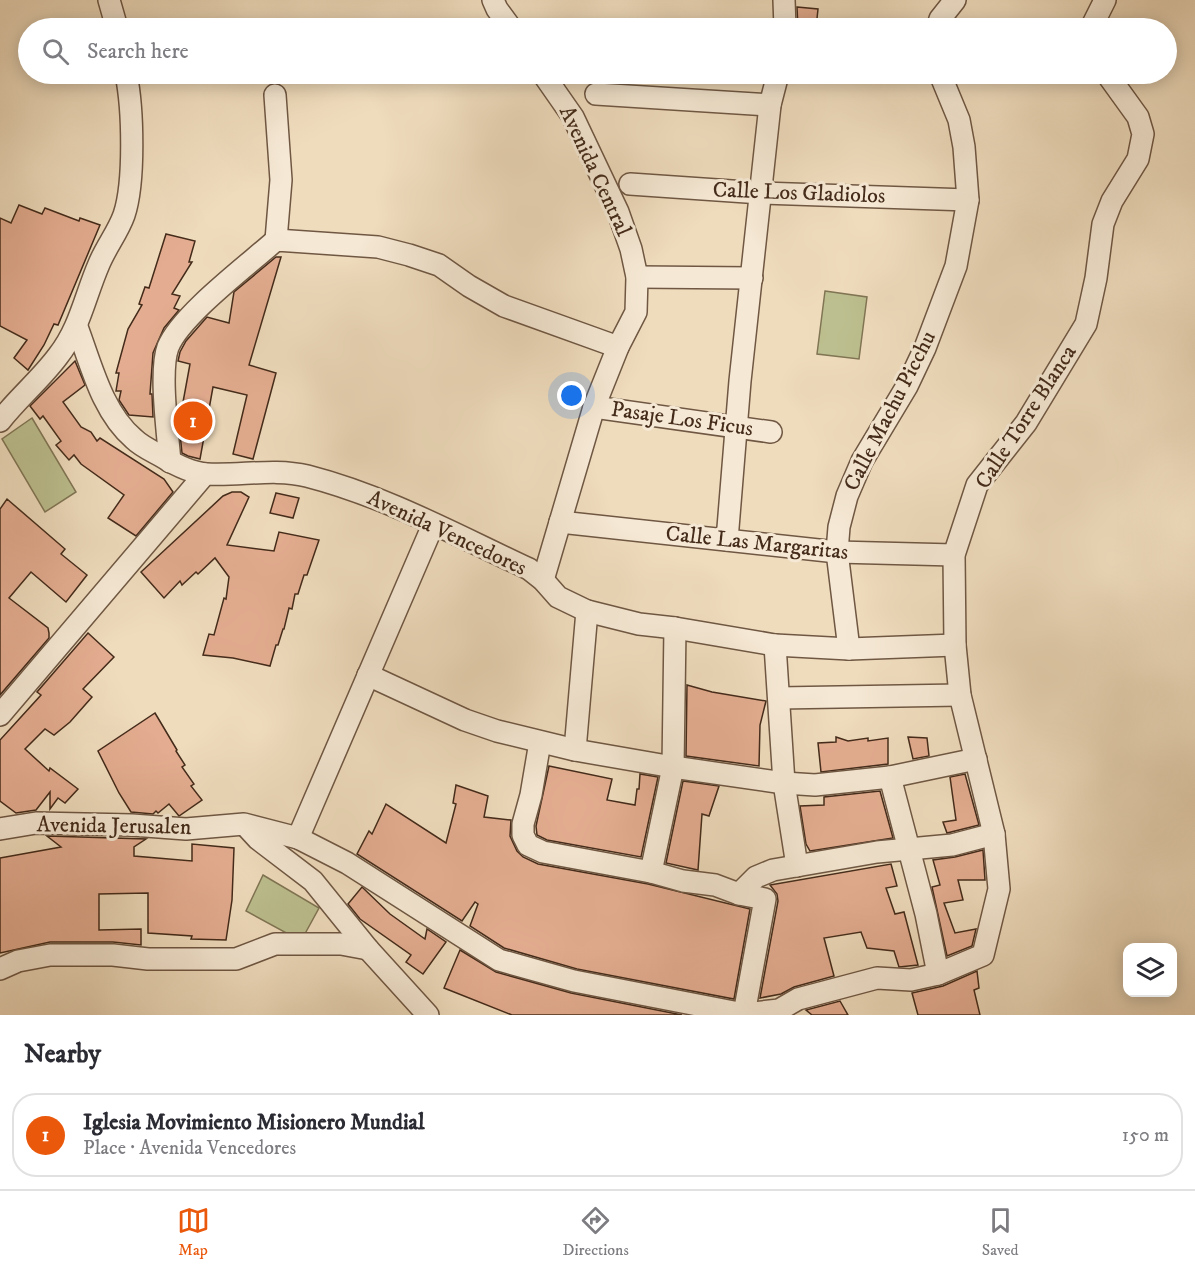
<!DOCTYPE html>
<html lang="en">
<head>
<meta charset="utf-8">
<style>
  body { margin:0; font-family:"IM FELL DW Pica",serif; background:#f2f2f3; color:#2b2b33 }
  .controls { position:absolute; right:18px; bottom:18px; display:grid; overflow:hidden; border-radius:12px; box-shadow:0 3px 15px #0003 }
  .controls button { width:54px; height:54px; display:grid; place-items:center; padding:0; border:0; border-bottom:2px solid #e1e1e2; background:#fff; color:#2b2b33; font:30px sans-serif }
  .you { position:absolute; left:572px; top:396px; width:21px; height:21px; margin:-15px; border:4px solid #fff; border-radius:50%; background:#1a73e8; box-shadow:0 0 0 9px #1a73e833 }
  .badge { display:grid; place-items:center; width:39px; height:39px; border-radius:50%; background:#ea580c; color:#fff; font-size:20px; font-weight:700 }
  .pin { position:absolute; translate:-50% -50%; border:3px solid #fff; box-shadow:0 2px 6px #0006 }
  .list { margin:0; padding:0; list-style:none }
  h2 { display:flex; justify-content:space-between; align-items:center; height:78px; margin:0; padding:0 24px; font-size:26px }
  h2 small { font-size:20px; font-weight:400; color:#7c7c81 }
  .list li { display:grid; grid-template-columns:39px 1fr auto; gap:18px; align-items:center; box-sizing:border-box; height:84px; margin:0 12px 12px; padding:0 12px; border:2px solid #e1e1e2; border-radius:24px }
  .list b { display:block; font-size:22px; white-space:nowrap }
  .list p { margin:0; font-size:20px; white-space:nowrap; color:#7c7c81 }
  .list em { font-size:20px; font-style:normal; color:#7c7c81 }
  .icon { flex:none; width:33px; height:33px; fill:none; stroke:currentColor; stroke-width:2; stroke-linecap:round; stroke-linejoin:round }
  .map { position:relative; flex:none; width:1195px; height:1015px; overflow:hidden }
  .search { position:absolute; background:#fff; box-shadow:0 3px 15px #0003; left:18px; right:18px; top:18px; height:66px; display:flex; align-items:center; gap:15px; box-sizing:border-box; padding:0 21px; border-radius:33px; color:#7c7c81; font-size:22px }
  .sheet { height:174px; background:#fff }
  nav { display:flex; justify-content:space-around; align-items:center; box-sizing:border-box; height:84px; border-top:2px solid #e1e1e2; background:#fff; font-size:16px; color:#7c7c81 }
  nav a { display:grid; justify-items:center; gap:3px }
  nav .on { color:#ea580c }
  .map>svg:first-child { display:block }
</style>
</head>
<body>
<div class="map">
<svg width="1195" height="1015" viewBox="0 0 1195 1015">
  <rect width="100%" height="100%" fill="#efdcbd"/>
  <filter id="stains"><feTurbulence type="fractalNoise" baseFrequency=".00333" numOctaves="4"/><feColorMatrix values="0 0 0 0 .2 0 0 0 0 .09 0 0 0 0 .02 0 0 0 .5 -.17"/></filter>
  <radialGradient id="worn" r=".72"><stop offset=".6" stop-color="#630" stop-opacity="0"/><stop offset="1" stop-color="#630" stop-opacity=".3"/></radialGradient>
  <g fill="#bcbf8f" stroke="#807554" stroke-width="1.5">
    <path d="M 825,291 L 867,297 L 859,359 L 817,354 Z"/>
    <path d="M 32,418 L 76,492 L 45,512 L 2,439 Z"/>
    <path d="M 263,875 L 319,908 L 301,941 L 246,911 Z"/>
  </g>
  <g fill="#e4ad91" stroke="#442b1a" stroke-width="1.5">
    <path d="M 797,7 L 818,9 L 816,28 L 798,28 Z"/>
    <path d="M 19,205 L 42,214 L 45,208 L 79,221 L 80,218 L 100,225 L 58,325 L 54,324 L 44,345 L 28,370 L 14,358 L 27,340 L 0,326 L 0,218 L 11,223 Z"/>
    <path d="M 166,234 L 195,241 L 189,262 L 192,262 L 172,294 L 180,296 L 174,308 L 179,310 L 164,328 L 153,353 L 150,394 L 152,394 L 153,417 L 129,415 L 119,400 L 121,391 L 116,391 L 119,373 L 116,373 L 128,329 L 142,305 L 139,304 L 145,287 L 149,288 Z"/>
    <path d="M 276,257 L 281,257 L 249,365 L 276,373 L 253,459 L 233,454 L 247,395 L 213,387 L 200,459 L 188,456 L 182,453 L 179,424 L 190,364 L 178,361 L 180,352 L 186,341 L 207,317 L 229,323 L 234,292 Z"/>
    <path d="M 75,361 L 85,385 L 63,402 L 81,427 L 91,432 L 97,441 L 100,438 L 164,479 L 173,492 L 136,536 L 108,518 L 124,495 L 81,464 L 74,455 L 69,460 L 56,445 L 61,441 L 43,416 L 40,419 L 30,406 Z"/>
    <path d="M 232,492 L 241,492 L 249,497 L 227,545 L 274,551 L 279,532 L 319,540 L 307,575 L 304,575 L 298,594 L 295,594 L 292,609 L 289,608 L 284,629 L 283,629 L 278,645 L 276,645 L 270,666 L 233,658 L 203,655 L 209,634 L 214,635 L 224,598 L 226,599 L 229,577 L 215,558 L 198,574 L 196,572 L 182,585 L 180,581 L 164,598 L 141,572 L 223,496 Z"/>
    <path d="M 276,493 L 299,498 L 293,518 L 270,513 Z"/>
    <path d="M 7,499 L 65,549 L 61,554 L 87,575 L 66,602 L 31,572 L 9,598 L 48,628 L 49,633 L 49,638 L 0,695 L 0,509 Z"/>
    <path d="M 88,633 L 114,657 L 83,689 L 92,697 L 70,722 L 54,735 L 45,729 L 25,749 L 49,771 L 50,768 L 78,789 L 65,803 L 58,798 L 50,809 L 50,792 L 36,810 L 16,813 L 0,801 L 0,740 L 41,695 L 37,692 Z"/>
    <path d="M 687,685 L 712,692 L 766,701 L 760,725 L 759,766 L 686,756 Z"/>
    <path d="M 155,713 L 177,750 L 176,751 L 185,765 L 182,767 L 194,784 L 191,786 L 202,800 L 179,816 L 169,804 L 158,813 L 156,811 L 153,814 L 131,812 L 119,793 L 98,751 Z"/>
    <path d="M 836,737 L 848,741 L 868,738 L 868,741 L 888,738 L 888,764 L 821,772 L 818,743 L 836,742 Z"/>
    <path d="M 908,737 L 927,738 L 929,756 L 913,759 Z"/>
    <path d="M 549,766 L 612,779 L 607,800 L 635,805 L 637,789 L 639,789 L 640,774 L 658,777 L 641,857 L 547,840 L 537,835 L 536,826 Z"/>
    <path d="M 965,774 L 979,825 L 947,833 L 943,822 L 956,820 L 950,777 Z"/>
    <path d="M 683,781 L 719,786 L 709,816 L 702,814 L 698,870 L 666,863 Z"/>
    <path d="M 456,785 L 488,796 L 484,817 L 511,820 L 510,836 L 517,851 L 523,857 L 538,864 L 648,884 L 750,909 L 734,999 L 577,969 L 504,948 L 470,926 L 478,904 L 475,902 L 462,921 L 357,854 L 369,831 L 372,834 L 386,804 L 446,843 L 456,804 L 453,803 Z"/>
    <path d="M 880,791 L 893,838 L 810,851 L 806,844 L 800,806 L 824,805 L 824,797 Z"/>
    <path d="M 47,836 L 146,839 L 134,847 L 134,856 L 192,861 L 192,844 L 234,848 L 232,900 L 226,940 L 191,939 L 192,936 L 148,933 L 148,893 L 99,894 L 99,930 L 141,929 L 141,945 L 113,942 L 50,942 L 0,953 L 0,858 L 61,847 Z"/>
    <path d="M 983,850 L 985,880 L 958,880 L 963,900 L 944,903 L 955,933 L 976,929 L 972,946 L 947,956 L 932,887 L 940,885 L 933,860 L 955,857 Z"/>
    <path d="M 891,864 L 897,886 L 886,888 L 895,914 L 904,912 L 918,965 L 899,967 L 894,951 L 867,948 L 861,932 L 824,938 L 834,976 L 794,987 L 781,994 L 760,998 L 778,901 L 777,894 L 770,885 Z"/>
    <path d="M 362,887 L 390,914 L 425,939 L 427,929 L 446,942 L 423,974 L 406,962 L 411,955 L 360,919 L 348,904 Z"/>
    <path d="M 460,950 L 496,972 L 571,993 L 682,1015 L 512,1015 L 444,988 Z"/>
    <path d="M 977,971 L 979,988 L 974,990 L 980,1015 L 918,1015 L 912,993 L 943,986 Z"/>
    <path d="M 840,1001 L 848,1015 L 812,1015 L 806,1010 Z"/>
  </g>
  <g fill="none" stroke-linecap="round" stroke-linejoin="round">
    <defs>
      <g id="minor">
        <path d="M 109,0 L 117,28"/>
        <path d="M 493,0 L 497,9 L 511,28"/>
        <path d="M 784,0 L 785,28"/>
        <path d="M 937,28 L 940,19 L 955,0"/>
        <path d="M 1091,28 L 1105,0"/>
        <path d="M 596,94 L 770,105"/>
        <path d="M 275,95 L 281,180 L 276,240"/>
        <path d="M 630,184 L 761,193 L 968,200"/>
        <path d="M 637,277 L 752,278"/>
        <path d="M 77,327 C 91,364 102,412 134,439 C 141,446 152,451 161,456 C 174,464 191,473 207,474 C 240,476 275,468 307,476 C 385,496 456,535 529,569 L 543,580 L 558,597 L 587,611 L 639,624 L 675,628 L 775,645 L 849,649 L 955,645"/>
        <path d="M 594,407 L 771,432"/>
        <path d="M 0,421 C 18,398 41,379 58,356 C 80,328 85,296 99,264 C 106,247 118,232 124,215 C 135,182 133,108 126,74"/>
        <path d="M 170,462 C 168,435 159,371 168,347 C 181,315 248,265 276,240 L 378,247 L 409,255 L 439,265 L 469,286 L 504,306 L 618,347"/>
        <path d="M 560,522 L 837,552 L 954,555"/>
        <path d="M 727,540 L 740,381 L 770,105 L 778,74"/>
        <path d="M 543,580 L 594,407 L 618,347 L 636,312 L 637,277 L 631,249 L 618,212 L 573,117 L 543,74"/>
        <path d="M 775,645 L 784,783 L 797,866"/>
        <path d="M 849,649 L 837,552 L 839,527 L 847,496 L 862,461 L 907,386 L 925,348 L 956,266 L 968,200 L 964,147 L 959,120 L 940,74"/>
        <path d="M 368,675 L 465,720 L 497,731 L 575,750 L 673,767 L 784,783 L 815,785 L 890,777 L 976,759"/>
        <path d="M 779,698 L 960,695"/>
        <path d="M 0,715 L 205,474"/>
        <path d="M 540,742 L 531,795 L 523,824 L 523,835 L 528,845 L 543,852 L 651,872 L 683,881 L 715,885 L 739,894 L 765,899 L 744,1014"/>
        <path d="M 575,750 L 587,611"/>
        <path d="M 890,777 L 926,914 L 938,974"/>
        <path d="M 246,826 L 258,839 L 313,881 L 368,949 L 428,1015"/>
        <path d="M 0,829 L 36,823 L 132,825 L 186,829 L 244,824 L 298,838 L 347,863 L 499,960 L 574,981 L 744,1014 L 779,1010 L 798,999 L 877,978 L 911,980 L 938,974 L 983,955 L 999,889 L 994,834 L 960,695 L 955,645 L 954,555 L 977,485 L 1026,423 L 1086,324 L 1096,278 L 1103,224 L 1112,201 L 1138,159 L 1143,134 L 1138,117 L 1107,74"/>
        <path d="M 298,838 L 433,525"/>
        <path d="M 651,872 L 673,767 L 675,628"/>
        <path d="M 739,894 L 756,877 L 773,870 L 877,852 L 952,845 L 994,834"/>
        <path d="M 0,969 L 18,961 L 50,955 L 113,955 L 148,959 L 236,959 L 275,944 L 341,944 L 368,949"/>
      </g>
    </defs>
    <use href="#minor" stroke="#6f5743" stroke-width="24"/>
    <use href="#minor" stroke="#f5e8d4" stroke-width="21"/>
  </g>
  <g text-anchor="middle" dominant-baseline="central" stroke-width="6" stroke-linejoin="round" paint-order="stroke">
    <g font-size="22" fill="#442b1a" stroke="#f5e8d4">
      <text transform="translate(595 171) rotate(65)">Avenida Central</text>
      <text transform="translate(799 193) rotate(2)">Calle Los Gladiolos</text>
      <text transform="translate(890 411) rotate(-63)">Calle Machu Picchu</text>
      <text transform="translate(1026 417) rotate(-57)">Calle Torre Blanca</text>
      <text transform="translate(682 419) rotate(8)">Pasaje Los Ficus</text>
      <text transform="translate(447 533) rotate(25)">Avenida Vencedores</text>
      <text transform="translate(757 543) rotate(6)">Calle Las Margaritas</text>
      <text transform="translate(114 826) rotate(1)">Avenida Jerusalen</text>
    </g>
  </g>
  <rect width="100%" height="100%" filter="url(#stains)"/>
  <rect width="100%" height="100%" fill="url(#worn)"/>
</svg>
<div class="controls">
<button><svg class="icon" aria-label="layers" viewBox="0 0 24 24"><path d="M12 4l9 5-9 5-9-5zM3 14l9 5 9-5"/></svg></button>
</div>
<div class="you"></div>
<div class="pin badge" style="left:193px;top:421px">1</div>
<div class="search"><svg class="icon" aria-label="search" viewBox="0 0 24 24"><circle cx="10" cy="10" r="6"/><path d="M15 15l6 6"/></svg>Search here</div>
</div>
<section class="sheet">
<h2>Nearby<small></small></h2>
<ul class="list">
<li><span class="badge">1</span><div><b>Iglesia Movimiento Misionero Mundial</b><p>Place · Avenida Vencedores</p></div><em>150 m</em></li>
</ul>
</section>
<nav>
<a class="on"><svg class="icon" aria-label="map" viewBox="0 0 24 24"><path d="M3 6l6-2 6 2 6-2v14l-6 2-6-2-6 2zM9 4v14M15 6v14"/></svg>Map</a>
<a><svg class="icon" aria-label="directions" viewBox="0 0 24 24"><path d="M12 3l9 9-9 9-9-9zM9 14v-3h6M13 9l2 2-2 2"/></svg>Directions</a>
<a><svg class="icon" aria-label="saved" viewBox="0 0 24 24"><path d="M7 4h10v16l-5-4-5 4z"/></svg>Saved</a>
</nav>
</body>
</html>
